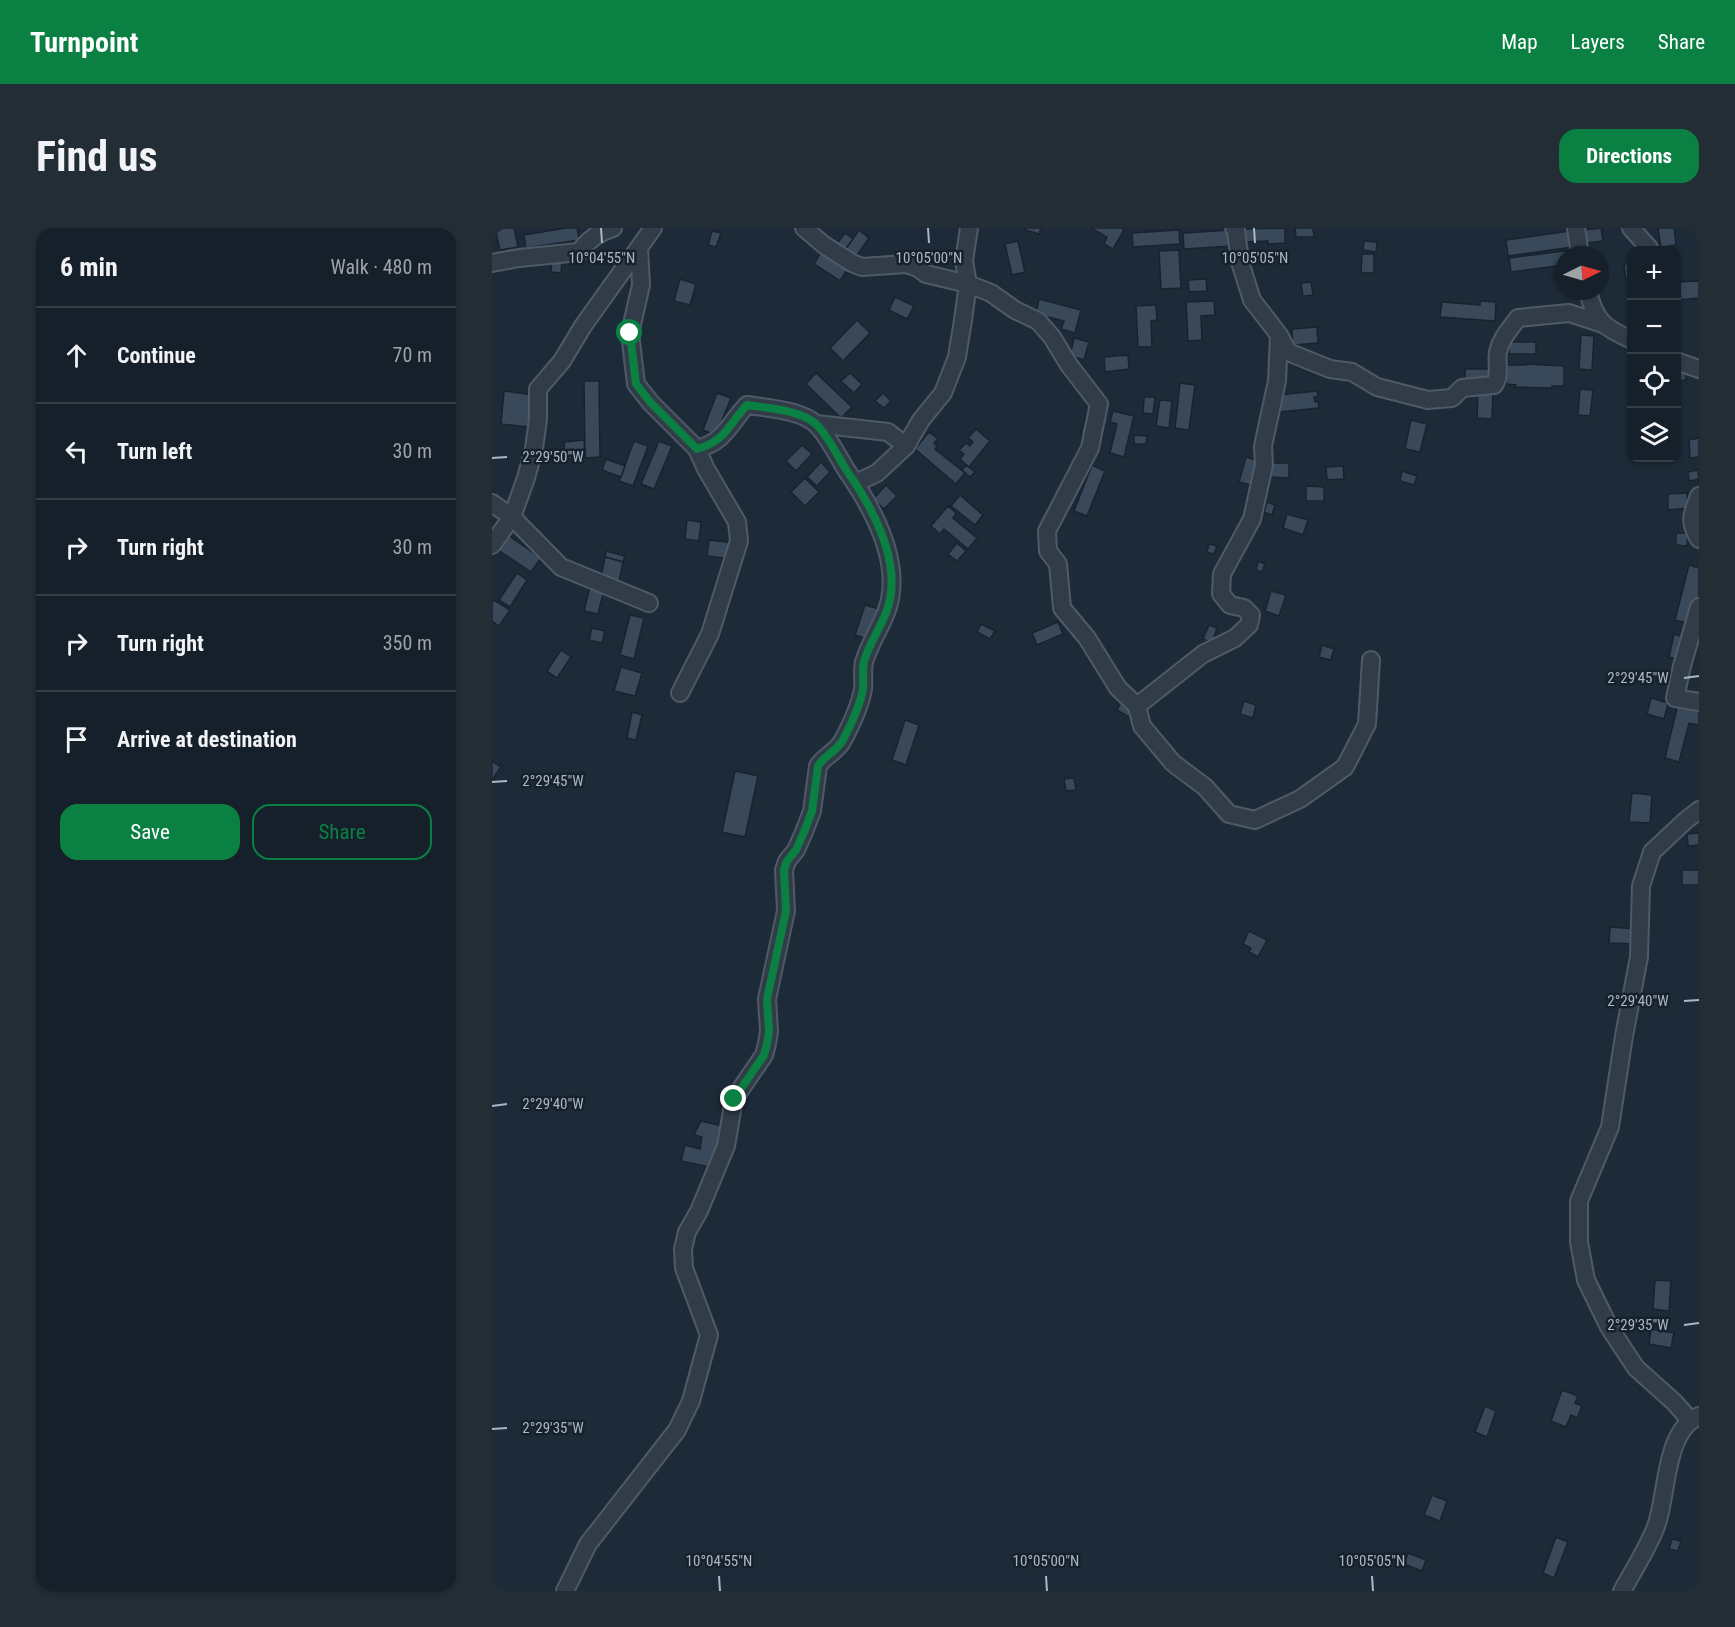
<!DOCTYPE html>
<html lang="en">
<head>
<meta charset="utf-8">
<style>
  body { margin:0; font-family:"Roboto Condensed",sans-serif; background:#232d36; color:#f1f3f6 }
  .controls { position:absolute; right:18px; top:18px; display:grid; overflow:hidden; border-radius:12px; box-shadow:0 2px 4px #0004 }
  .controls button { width:54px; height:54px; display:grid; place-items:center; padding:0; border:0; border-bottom:2px solid #353e47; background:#16202a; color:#f1f3f6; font:30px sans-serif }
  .compass { position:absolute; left:1063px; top:18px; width:54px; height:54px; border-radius:50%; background:#16202a; box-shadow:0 2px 4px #0004; rotate:85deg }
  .stop { position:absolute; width:18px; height:18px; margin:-14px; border:4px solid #0b8043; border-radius:50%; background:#fff }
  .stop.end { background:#0b8043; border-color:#fff; box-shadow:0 2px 6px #0008 }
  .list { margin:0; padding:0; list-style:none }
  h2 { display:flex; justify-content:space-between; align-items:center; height:78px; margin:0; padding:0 24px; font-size:26px }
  h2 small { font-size:20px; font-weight:400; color:#9ea3a8 }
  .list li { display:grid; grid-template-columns:39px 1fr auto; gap:18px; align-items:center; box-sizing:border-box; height:96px; padding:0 24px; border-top:2px solid #353e47 }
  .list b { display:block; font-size:22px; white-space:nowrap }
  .list em { font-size:20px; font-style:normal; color:#9ea3a8 }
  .actions { display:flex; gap:12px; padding:18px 24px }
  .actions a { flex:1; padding:14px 0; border:2px solid #0b8043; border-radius:18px; text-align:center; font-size:21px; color:#0b8043 }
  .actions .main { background:#0b8043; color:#fff }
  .icon { flex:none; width:33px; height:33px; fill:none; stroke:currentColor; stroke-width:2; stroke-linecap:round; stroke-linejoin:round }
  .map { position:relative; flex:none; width:1207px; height:1363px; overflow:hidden; border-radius:18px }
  header { display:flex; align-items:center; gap:36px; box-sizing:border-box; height:84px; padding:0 30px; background:#0b8043; color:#fff }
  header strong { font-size:28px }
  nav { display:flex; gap:33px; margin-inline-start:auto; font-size:21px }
  .intro { display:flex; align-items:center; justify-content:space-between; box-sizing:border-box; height:144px; padding:0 36px }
  h1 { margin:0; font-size:42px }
  .button { padding:15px 27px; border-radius:18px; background:#0b8043; color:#fff; font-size:21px; font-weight:700 }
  main { display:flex; gap:36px; padding:0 36px }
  aside { flex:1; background:#16202a; border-radius:18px; box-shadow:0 2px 4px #0004 }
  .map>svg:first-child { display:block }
</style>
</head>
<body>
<header>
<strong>Turnpoint</strong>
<nav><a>Map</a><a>Layers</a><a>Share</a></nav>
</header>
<div class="intro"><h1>Find us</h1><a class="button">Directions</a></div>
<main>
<aside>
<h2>6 min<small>Walk · 480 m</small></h2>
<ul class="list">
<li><svg class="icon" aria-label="ahead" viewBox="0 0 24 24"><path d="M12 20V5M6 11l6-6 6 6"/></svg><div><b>Continue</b></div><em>70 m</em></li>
<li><svg class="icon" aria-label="left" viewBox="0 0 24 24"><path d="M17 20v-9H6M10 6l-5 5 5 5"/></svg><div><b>Turn left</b></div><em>30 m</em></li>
<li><svg class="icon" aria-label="right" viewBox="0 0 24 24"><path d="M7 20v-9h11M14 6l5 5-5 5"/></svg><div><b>Turn right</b></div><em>30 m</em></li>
<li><svg class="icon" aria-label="right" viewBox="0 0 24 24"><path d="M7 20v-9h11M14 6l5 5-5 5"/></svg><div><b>Turn right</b></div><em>350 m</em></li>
<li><svg class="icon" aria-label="arrive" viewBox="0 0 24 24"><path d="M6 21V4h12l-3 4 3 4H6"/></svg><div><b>Arrive at destination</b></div></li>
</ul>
<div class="actions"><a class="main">Save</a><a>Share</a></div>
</aside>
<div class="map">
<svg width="1207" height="1363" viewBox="0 0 1207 1363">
  <rect width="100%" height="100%" fill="#1d2a38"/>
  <g fill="#394959" stroke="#18232f" stroke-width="1.5">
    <path d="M 3,0 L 22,0 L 26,19 L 8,22 Z"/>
    <path d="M 74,0 L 85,0 L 87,12 L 34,20 L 32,7 Z"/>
    <path d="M 533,0 L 549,0 L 547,6 L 533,2 Z"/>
    <path d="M 599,0 L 629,0 L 632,2 L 621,21 L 612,16 L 615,9 Z"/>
    <path d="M 793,0 L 793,15 L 776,16 L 776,13 L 751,14 L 750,1 Z"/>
    <path d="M 803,0 L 821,0 L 822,9 L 804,9 Z"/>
    <path d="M 1109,0 L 1111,13 L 1094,15 L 1092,2 Z"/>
    <path d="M 1166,0 L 1182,0 L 1184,17 L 1169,19 Z"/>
    <path d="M 367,2 L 377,10 L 363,30 L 353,22 Z"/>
    <path d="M 687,2 L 688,16 L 641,19 L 640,5 Z"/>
    <path d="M 740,2 L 741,18 L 692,21 L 691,5 Z"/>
    <path d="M 220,3 L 229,5 L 224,19 L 216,17 Z"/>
    <path d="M 1078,3 L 1081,19 L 1016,28 L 1014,12 Z"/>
    <path d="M 353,5 L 361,11 L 353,22 L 345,16 Z"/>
    <path d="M 526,13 L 533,44 L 520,47 L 513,16 Z"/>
    <path d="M 872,13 L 885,14 L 884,24 L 871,22 Z"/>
    <path d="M 687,22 L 689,60 L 669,61 L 667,23 Z"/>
    <path d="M 1080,22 L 1081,27 L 1072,27 L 1072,37 L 1019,44 L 1017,30 Z"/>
    <path d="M 330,23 L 356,40 L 348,53 L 322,36 Z"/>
    <path d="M 870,26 L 882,26 L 882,45 L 869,45 Z"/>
    <path d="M 60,30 L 70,31 L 69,45 L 59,44 Z"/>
    <path d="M 1140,35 L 1140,52 L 1134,52 L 1132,36 Z"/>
    <path d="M 188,51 L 204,56 L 198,77 L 182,73 Z"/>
    <path d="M 714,51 L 715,63 L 697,64 L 696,52 Z"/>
    <path d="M 1207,53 L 1207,70 L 1184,72 L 1184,54 Z"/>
    <path d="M 819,54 L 821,67 L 811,68 L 809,55 Z"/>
    <path d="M 403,69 L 422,78 L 415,91 L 397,82 Z"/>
    <path d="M 547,71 L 589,82 L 583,105 L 569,101 L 572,93 L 544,86 Z"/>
    <path d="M 722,73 L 723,87 L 709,88 L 710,112 L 696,113 L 694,74 Z"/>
    <path d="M 988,73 L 1004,74 L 1003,93 L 948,89 L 950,74 L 988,77 Z"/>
    <path d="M 664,77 L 665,92 L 659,93 L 660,119 L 646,119 L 644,78 Z"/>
    <path d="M 365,92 L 378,105 L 351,133 L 338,120 Z"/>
    <path d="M 825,99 L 826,115 L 801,117 L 800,101 Z"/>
    <path d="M 1089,107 L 1102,108 L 1100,142 L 1087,141 Z"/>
    <path d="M 582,110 L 597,114 L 592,132 L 578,128 Z"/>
    <rect x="1017" y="114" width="27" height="12"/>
    <path d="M 636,127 L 637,141 L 613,144 L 612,129 Z"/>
    <path d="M 1034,136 L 1072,138 L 1072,158 L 1060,158 L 1060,160 L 1023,159 L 1024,157 L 1014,156 L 1015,137 L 1034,137 Z"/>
    <path d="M 1192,138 L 1194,152 L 1184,153 L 1184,139 Z"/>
    <path d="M 973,141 L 1000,141 L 1000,154 L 973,155 Z"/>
    <path d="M 324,145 L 360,179 L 349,190 L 314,156 Z"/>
    <path d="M 358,145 L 370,156 L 362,165 L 349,153 Z"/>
    <path d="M 92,153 L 107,153 L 108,229 L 93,230 Z"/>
    <path d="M 688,155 L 703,157 L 697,202 L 683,200 Z"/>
    <path d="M 986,160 L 1001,161 L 1000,191 L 985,190 Z"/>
    <path d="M 1088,161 L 1101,162 L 1098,188 L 1086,187 Z"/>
    <path d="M 12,163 L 42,167 L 38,199 L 9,196 Z"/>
    <path d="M 825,163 L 826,169 L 822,169 L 823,174 L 826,173 L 827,180 L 787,184 L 786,167 Z"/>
    <path d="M 225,165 L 239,170 L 224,207 L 211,202 Z"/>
    <path d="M 391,165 L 399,173 L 392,180 L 383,173 Z"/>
    <path d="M 652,169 L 663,169 L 661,186 L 651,185 Z"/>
    <path d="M 668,172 L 680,173 L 677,200 L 664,198 Z"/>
    <path d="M 621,183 L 642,188 L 632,229 L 618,225 L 625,196 L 618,194 Z"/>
    <path d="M 593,191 L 601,193 L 598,208 L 589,206 Z"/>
    <path d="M 919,192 L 935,196 L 928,224 L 913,221 Z"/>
    <path d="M 484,201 L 498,213 L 477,239 L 468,231 L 472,226 L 467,222 L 474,215 L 478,218 L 481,214 L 476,210 Z"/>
    <path d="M 437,204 L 446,211 L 442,215 L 445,218 L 443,221 L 473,245 L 464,256 L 423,221 Z"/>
    <path d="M 642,207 L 655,208 L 654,216 L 642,216 Z"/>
    <path d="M 1207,210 L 1207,229 L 1198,230 L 1197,212 Z"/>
    <path d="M 92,212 L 93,230 L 73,231 L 72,214 Z"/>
    <path d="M 142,213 L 156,218 L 141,258 L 127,253 Z"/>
    <path d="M 167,213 L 180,218 L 162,261 L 149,256 Z"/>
    <path d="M 310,217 L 320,226 L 304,243 L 294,233 Z"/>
    <path d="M 754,229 L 767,233 L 759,257 L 747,254 Z"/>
    <path d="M 114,231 L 133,238 L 129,249 L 110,242 Z"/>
    <path d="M 329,234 L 338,244 L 325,258 L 315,249 Z"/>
    <path d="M 778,235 L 797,235 L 797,250 L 778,249 Z"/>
    <path d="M 474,237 L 483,244 L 478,249 L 470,242 Z"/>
    <path d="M 600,237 L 613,243 L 595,288 L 582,283 Z"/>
    <path d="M 851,238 L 852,251 L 835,252 L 834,239 Z"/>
    <path d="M 1206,242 L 1207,251 L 1197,253 L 1196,244 Z"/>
    <path d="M 910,243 L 925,248 L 922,257 L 908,253 Z"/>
    <path d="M 313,250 L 327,264 L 313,278 L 299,264 Z"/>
    <path d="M 394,257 L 405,268 L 392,281 L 381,271 Z"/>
    <path d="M 814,258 L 832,259 L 832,273 L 814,273 Z"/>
    <path d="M 1195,265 L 1196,280 L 1176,282 L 1176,266 Z"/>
    <path d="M 468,267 L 491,287 L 483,297 L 459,278 Z"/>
    <path d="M 775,274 L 783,277 L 780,287 L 772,284 Z"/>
    <path d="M 456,278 L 464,285 L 461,290 L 485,310 L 476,321 L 452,301 L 448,306 L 439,298 Z"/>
    <path d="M 795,286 L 816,292 L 811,307 L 791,300 Z"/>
    <path d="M 195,292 L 209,294 L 207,313 L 193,311 Z"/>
    <path d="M 1184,305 L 1196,305 L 1195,318 L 1184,317 Z"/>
    <path d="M 16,307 L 49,330 L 39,344 L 6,322 Z"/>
    <path d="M 217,312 L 243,315 L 241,331 L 215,328 Z"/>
    <path d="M 465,315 L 474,323 L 465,333 L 456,326 Z"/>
    <path d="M 717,316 L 725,318 L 722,326 L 715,324 Z"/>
    <path d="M 114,323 L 133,328 L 131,334 L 113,329 Z"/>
    <path d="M 113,329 L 131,334 L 127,354 L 109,349 Z"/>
    <path d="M 766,333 L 773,336 L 770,344 L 764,342 Z"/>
    <path d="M 1197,337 L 1207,340 L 1207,367 L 1200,396 L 1183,392 Z"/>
    <path d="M 25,345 L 35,352 L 18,379 L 7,372 Z"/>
    <path d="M 99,355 L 113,358 L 106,386 L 92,383 Z"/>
    <path d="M 779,363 L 794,367 L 787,388 L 773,383 Z"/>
    <path d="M 2,372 L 18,382 L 7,398 L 0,393 L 0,375 Z"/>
    <path d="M 373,377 L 387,381 L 378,412 L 363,407 Z"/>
    <path d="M 138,387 L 152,390 L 142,431 L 128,427 Z"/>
    <path d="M 566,394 L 571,406 L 545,417 L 540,405 Z"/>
    <path d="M 489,396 L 503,403 L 498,411 L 485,404 Z"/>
    <path d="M 717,397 L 725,400 L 720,415 L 711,411 Z"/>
    <path d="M 100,400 L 113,403 L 110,415 L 97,412 Z"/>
    <path d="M 1182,406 L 1195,410 L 1190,433 L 1177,429 Z"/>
    <path d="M 830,417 L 842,421 L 839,432 L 827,429 Z"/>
    <path d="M 69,422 L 79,429 L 65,450 L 55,443 Z"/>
    <path d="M 129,439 L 150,445 L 143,468 L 122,463 Z"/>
    <path d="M 1159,470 L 1176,475 L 1172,491 L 1155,486 Z"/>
    <path d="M 752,473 L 764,477 L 761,490 L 748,486 Z"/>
    <path d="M 629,474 L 641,480 L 637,489 L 625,482 Z"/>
    <path d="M 1186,476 L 1207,481 L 1207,497 L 1197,495 L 1187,534 L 1173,530 Z"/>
    <path d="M 140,484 L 150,487 L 144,512 L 135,510 Z"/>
    <path d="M 413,492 L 427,497 L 414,537 L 400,532 Z"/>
    <path d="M 0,533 L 9,539 L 0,552 Z"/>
    <path d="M 243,543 L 266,548 L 253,609 L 230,604 Z"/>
    <path d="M 582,550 L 584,562 L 574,563 L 572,551 Z"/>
    <path d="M 1140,565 L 1160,567 L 1158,595 L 1137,594 Z"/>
    <path d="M 1207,605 L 1207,617 L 1196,618 L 1195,606 Z"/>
    <rect x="1190" y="642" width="17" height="15"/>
    <path d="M 1118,699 L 1145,701 L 1144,716 L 1117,715 Z"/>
    <path d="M 757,703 L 775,712 L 766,729 L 757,724 L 759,720 L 751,716 Z"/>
    <path d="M 209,893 L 231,898 L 222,940 L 189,933 L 193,917 L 208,921 L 210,909 L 202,907 Z"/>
    <path d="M 1163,1052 L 1179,1053 L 1177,1083 L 1161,1081 Z"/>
    <path d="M 1159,1101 L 1182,1105 L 1179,1120 L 1157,1116 Z"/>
    <path d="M 1070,1162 L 1086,1168 L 1083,1175 L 1090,1178 L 1085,1190 L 1079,1187 L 1074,1199 L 1059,1193 Z"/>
    <path d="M 993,1178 L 1004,1183 L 995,1209 L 983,1204 Z"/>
    <path d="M 940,1267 L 955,1273 L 948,1293 L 932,1287 Z"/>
    <path d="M 1064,1309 L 1076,1314 L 1062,1350 L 1051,1345 Z"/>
    <path d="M 1180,1311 L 1189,1313 L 1186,1323 L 1177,1321 Z"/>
    <path d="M 916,1325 L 934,1332 L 930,1343 L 912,1336 Z"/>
  </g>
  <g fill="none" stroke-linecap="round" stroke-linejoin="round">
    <defs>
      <g id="street">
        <path d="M 312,0 L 332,17 L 360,35 L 370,39 L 414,36 L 426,40 L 434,46 L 476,56 L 499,65 L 523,82 L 546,93 L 560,109 L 577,137 L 607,176 L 598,220 L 555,303 L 556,323 L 566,336 L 570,380 L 595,410 L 626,460 L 645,478 L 650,498 L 681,535 L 713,559 L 737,586 L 763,592 L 808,571 L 853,539 L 875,496 L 879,432"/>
        <path d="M 742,0 L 744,2 L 748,34 L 760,72 L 787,107 L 796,124 L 838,141 L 860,144 L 885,159 L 936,172 L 960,170 L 970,160 L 1002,157 C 1009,147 1004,135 1006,124 C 1009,110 1018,101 1026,90 L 1077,85 L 1111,96"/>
        <path d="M 1084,0 L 1088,27"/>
        <path d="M 1139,0 L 1157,20"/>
        <path d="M 0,35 L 27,30 L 87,24 C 96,12 106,4 121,0"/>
        <path d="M 1096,63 C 1103,93 1112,100 1140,112"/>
        <path d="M 1184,133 L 1207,141"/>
        <path d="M 324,196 L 396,204 L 414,218"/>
        <path d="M 364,255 L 385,245 L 414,218 L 429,192 L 451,165 L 465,129 L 471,92 L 476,56 L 472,33 L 477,0"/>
        <path d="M 1207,268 C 1200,286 1196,293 1207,311"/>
        <path d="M 0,275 L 20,289 L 69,339 L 157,375"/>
        <path d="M 0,317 L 20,289 L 34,250 L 42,221 L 46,191 L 46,161 L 70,133 L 91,98 L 161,0"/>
        <path d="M 1207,379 L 1190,438 L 1183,470 L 1207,474"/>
        <path d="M 188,465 L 218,406 L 247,313 L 245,294 L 214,241 L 205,221"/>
        <path d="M 645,478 L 711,426 L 743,410 L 757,397 L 759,387 L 752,380 L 738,377 L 729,366 L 730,346 L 760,291 L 772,237 L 771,218 L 785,153 L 787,108"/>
        <path d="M 1198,1192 L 1182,1174 L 1144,1140 L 1117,1099 L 1094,1052 L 1087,1014 L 1087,973 L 1118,899 L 1132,808 L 1147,729 L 1149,658 L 1160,624 L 1193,593 L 1207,582"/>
        <path d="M 73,1363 L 96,1316 L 185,1202 L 199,1173 L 217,1107 L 192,1040 L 191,1021 L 195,1004 L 207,983 L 234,918 L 242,871 L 272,827 L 275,816 L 277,803 L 275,771 L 294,683 L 292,642 L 295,633 L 304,622 L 312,604 L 320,583 L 326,538 C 333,527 345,524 351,512 C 359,497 368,478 371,461 C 372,452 370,443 372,434 C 378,414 390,398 396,379 C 410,333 380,279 355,243 C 346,229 336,208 325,197 C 310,182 275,180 255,177 C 236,197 234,213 205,221 L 159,175 L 144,156 L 138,105 L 149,57 L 147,21"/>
        <path d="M 1130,1363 C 1141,1343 1154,1323 1163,1301 C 1176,1271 1171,1203 1207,1188"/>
      </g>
    </defs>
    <use href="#street" stroke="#4e5a67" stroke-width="20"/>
    <use href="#street" stroke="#313c48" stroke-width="16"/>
  </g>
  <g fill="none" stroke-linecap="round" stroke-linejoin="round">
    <path stroke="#0b8043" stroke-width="8" d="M 138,105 L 144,156 L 159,175 L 205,221 C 234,213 236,197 255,177 C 275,180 310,182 325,197 C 336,208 346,229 355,243 C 380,279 410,333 396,379 C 390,398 378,414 372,433 C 370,442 372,452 371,461 C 368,478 359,496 351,512 C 345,523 333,527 326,538 L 320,583 L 312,604 L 304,622 L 295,633 L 292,642 L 294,683 L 275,771 L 277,803 L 275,816 L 272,827 L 242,871"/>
  </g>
  <path fill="none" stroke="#aab7c6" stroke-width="2" d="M 109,0 L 110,15M 436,0 L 437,15M 762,0 L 763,15M 0,230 L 15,229M 1192,450 L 1207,448M 0,554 L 15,553M 1192,773 L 1207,772M 0,878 L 15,876M 1192,1097 L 1207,1095M 0,1201 L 15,1200M 227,1348 L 228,1363M 554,1348 L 555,1363M 880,1348 L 881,1363"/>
  <g font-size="15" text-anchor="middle" fill="#aab7c6" stroke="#17212d" stroke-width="5" stroke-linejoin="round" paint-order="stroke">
    <text x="110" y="35">10°04'55"N</text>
    <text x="437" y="35">10°05'00"N</text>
    <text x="763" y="35">10°05'05"N</text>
    <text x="61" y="234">2°29'50"W</text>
    <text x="1146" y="455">2°29'45"W</text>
    <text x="61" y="558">2°29'45"W</text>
    <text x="1146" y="778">2°29'40"W</text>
    <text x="61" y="881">2°29'40"W</text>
    <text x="1146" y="1102">2°29'35"W</text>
    <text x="61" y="1205">2°29'35"W</text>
    <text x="227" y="1338">10°04'55"N</text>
    <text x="554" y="1338">10°05'00"N</text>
    <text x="880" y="1338">10°05'05"N</text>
  </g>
</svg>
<div class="controls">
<button>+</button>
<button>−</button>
<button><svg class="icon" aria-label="locate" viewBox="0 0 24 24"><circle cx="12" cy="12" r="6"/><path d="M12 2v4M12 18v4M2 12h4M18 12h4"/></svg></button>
<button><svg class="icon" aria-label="layers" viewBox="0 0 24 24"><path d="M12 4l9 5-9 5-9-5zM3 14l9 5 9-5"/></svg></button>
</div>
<svg class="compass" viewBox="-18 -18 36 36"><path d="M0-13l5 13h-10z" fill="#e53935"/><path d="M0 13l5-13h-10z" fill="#9ea3a8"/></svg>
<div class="stop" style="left:138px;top:105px"></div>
<div class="stop end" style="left:242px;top:871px"></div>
</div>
</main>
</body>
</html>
